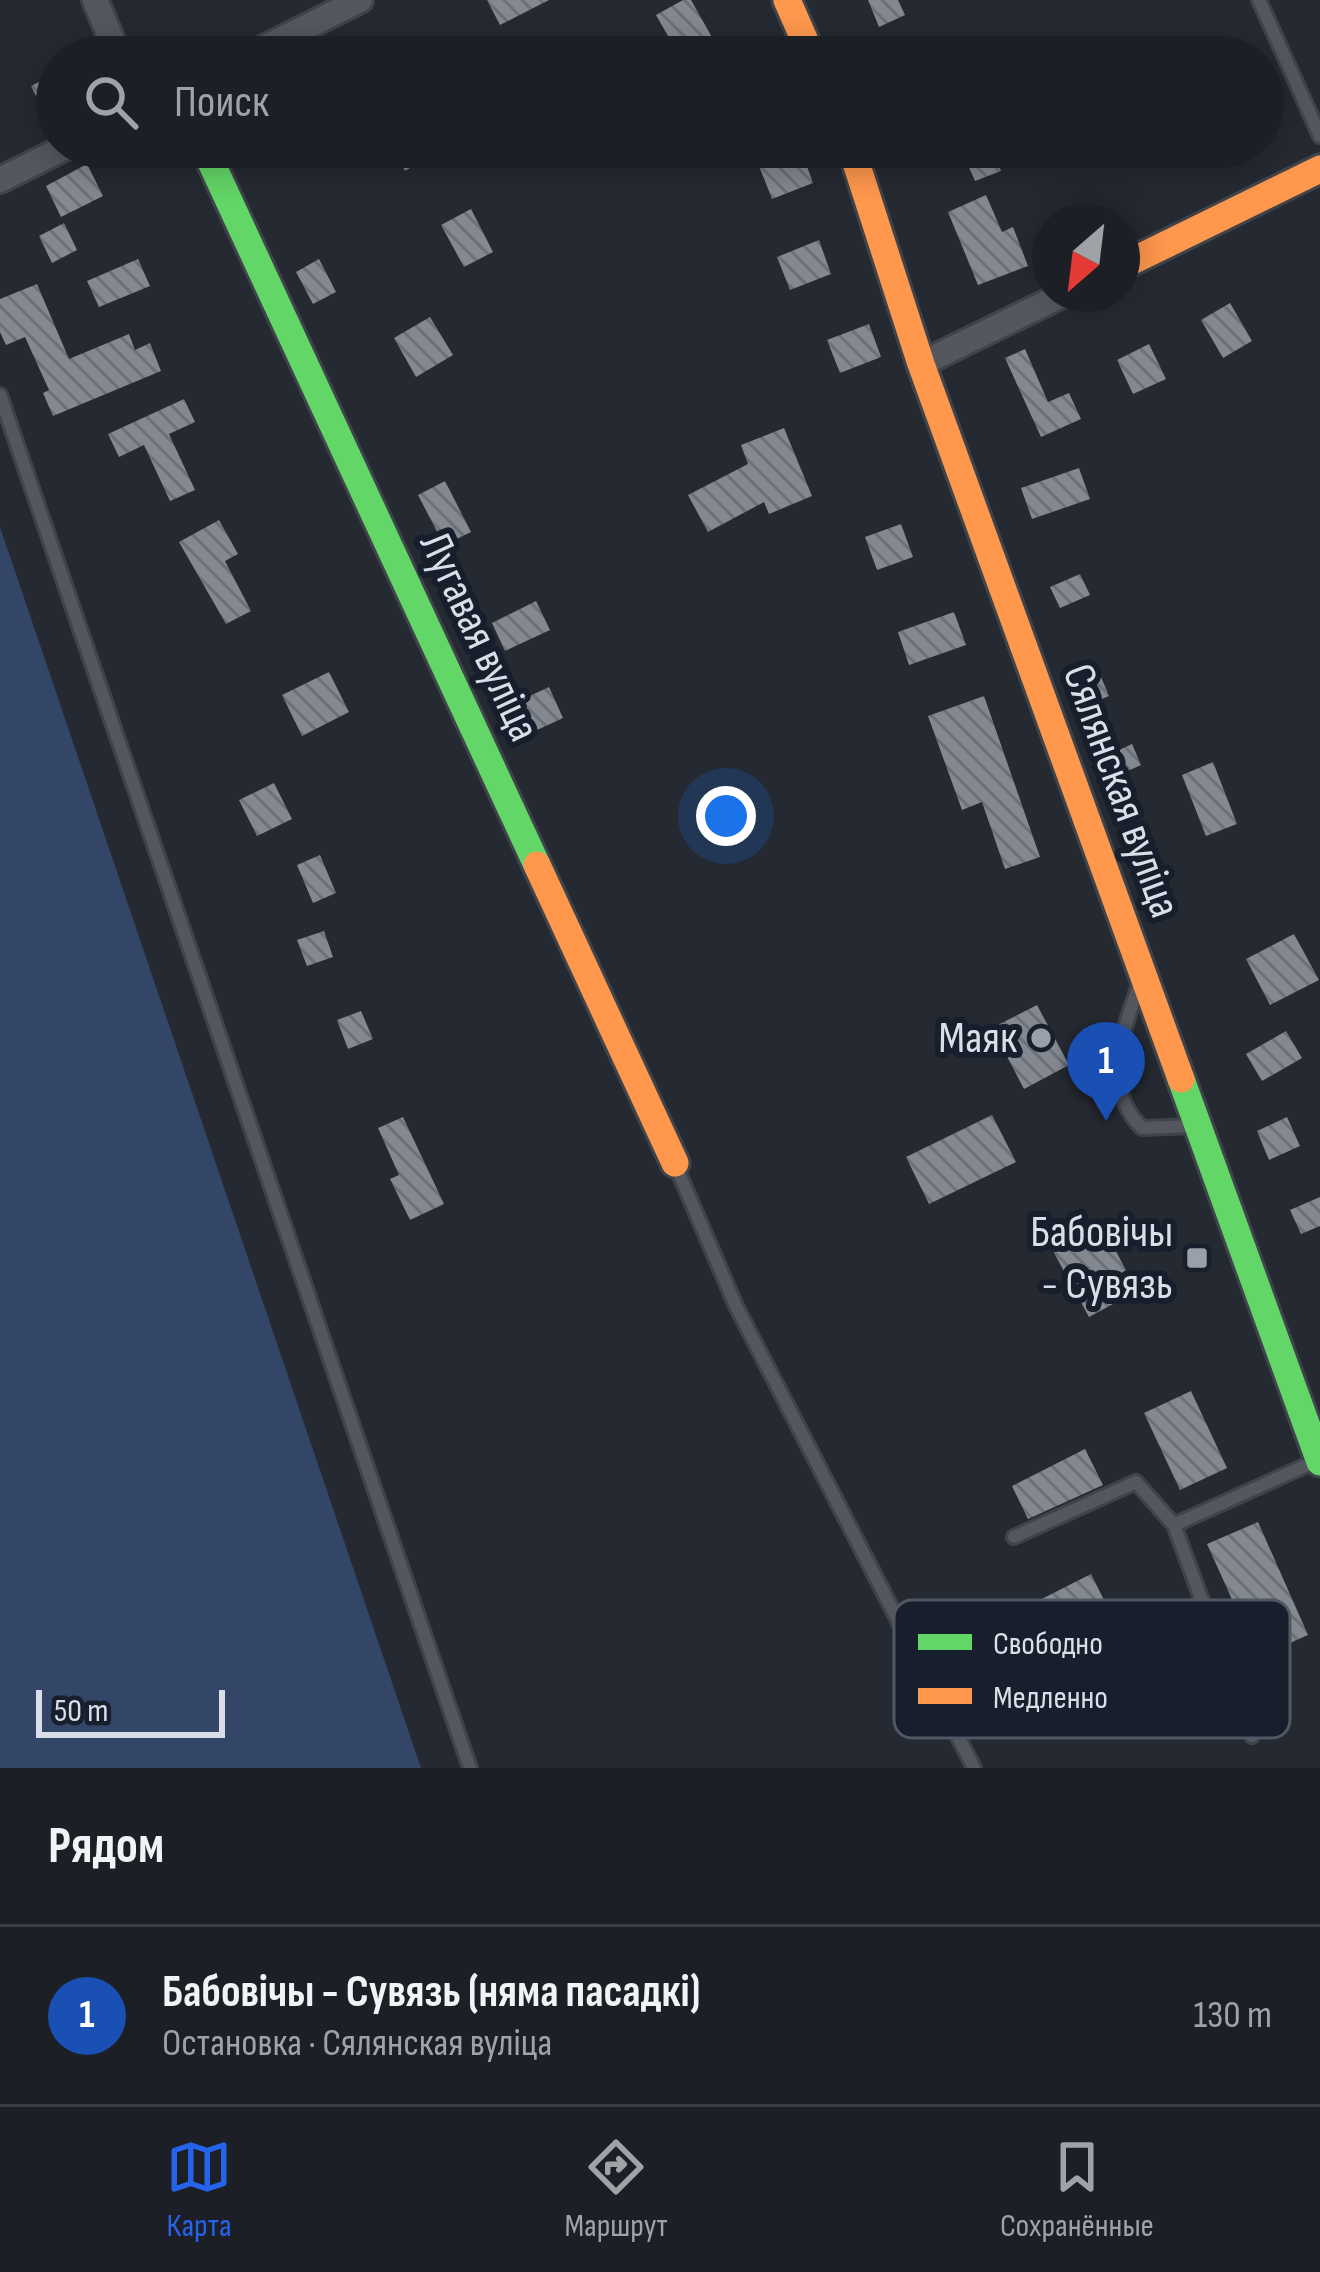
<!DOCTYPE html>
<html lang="ru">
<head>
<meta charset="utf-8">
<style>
  body { margin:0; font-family:"Sofia Sans Condensed",sans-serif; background:#292c32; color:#f1f3f6 }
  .compass { position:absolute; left:1032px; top:204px; width:108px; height:108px; border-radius:50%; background:#1c1f25; box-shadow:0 6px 30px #0003; rotate:208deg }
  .scale { position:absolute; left:36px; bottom:30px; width:189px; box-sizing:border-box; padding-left:12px; border:6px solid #d9dee8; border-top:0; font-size:33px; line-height:42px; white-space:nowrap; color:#d9dee8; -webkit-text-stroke:9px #171e2c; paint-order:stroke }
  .you { position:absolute; left:726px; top:816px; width:42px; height:42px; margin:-30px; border:9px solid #fff; border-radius:50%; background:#1a73e8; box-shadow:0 0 0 18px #1a73e833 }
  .badge { display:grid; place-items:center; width:78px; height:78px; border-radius:50%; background:#2563eb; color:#fff; font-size:39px; font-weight:700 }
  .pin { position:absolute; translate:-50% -99px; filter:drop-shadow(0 3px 6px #0008) }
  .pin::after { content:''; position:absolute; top:63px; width:42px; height:36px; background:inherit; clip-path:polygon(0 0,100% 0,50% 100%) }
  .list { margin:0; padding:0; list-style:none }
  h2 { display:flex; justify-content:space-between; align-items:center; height:156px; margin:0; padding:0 48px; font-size:51px }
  h2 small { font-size:39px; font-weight:400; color:#a0a2a7 }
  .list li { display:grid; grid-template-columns:78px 1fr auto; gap:36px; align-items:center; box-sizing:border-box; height:180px; padding:0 48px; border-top:3px solid #3a3d42 }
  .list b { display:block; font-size:45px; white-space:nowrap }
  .list p { margin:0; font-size:39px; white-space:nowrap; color:#a0a2a7 }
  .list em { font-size:39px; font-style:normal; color:#a0a2a7 }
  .icon { flex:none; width:66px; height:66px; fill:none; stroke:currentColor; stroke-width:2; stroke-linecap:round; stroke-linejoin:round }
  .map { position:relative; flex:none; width:1320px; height:1768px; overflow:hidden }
  .search { position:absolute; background:#1c1f25; box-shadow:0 6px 30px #0003; left:36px; right:36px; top:36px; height:132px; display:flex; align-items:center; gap:30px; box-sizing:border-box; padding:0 42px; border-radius:66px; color:#a0a2a7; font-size:45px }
  .sheet { height:336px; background:#1c1f25 }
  nav { display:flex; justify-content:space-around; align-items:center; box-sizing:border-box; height:168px; border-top:3px solid #3a3d42; background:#1c1f25; font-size:33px; color:#a0a2a7 }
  nav a { display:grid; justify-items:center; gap:6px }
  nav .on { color:#2563eb }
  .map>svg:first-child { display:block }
</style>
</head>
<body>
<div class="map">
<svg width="1320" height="1768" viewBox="0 0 1320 1768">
  <defs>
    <pattern id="building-back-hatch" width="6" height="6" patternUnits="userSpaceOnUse" patternTransform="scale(3)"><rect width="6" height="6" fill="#838891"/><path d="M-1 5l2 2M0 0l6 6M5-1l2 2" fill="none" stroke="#6c7077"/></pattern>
  </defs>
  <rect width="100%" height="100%" fill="#252931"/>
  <path fill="#334668" d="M 0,527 L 421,1768 L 0,1768 Z"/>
  <g fill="url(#building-back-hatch)">
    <path d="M 487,0 L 549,0 L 500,25 Z"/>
    <path d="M 683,0 L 691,0 L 713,39 L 680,57 L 656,15 Z"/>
    <path d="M 868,0 L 898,0 L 905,15 L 879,27 Z"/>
    <path d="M 57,73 L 57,133 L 55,134 L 31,86 Z"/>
    <path d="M 389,147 L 443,147 L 405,171 Z"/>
    <path d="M 960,147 L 991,147 L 1001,171 L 975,181 Z"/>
    <path d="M 801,150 L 813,183 L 772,199 L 759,166 Z"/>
    <path d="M 87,164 L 103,196 L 61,217 L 46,186 Z"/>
    <path d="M 986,195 L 1002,232 L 1013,227 L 1028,266 L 978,285 L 948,212 Z"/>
    <path d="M 471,209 L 493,252 L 464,267 L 441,225 Z"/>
    <path d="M 64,223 L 77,250 L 52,263 L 39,236 Z"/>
    <path d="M 819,240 L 831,274 L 790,290 L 777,257 Z"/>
    <path d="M 138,259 L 150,286 L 99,307 L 87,281 Z"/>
    <path d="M 319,259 L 336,292 L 313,304 L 296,272 Z"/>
    <path d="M 37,284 L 69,359 L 129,334 L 135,350 L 150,343 L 161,371 L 53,416 L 43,393 L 49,390 L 25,337 L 6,345 L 0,332 L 0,299 Z"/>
    <path d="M 1230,303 L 1252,341 L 1223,358 L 1201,320 Z"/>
    <path d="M 430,317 L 453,355 L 416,377 L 394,338 Z"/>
    <path d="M 869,324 L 881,357 L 840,373 L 827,340 Z"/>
    <path d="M 1149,344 L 1166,379 L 1133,394 L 1117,360 Z"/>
    <path d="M 1025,349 L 1048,402 L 1069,393 L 1081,419 L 1041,437 L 1005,358 Z"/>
    <path d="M 184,399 L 195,422 L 169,434 L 195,490 L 170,501 L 144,445 L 119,457 L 108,434 Z"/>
    <path d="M 784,428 L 812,496 L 769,514 L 764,502 L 708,532 L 688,495 L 748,464 L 741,445 Z"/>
    <path d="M 1079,468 L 1090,499 L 1032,519 L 1021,488 Z"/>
    <path d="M 445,481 L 471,532 L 444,545 L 418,495 Z"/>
    <path d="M 219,520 L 238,554 L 225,561 L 251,611 L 226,624 L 179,542 Z"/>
    <path d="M 901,524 L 913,557 L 877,570 L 865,537 Z"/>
    <path d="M 1080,574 L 1090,595 L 1060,608 L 1050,587 Z"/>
    <path d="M 536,601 L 550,630 L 505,651 L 492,623 Z"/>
    <path d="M 954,612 L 966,645 L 909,665 L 898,632 Z"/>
    <path d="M 329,672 L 349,712 L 302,736 L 282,695 Z"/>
    <path d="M 1101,677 L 1109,696 L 1079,708 L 1071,690 Z"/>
    <path d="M 549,687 L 563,718 L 537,730 L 521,700 Z"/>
    <path d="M 984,696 L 1040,857 L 1005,869 L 982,802 L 962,810 L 928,716 Z"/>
    <path d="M 1132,744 L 1141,765 L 1101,783 L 1091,763 Z"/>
    <path d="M 1213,762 L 1237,824 L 1206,836 L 1182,775 Z"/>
    <path d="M 274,783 L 292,819 L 257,836 L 239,800 Z"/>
    <path d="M 320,855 L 336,893 L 313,903 L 297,865 Z"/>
    <path d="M 324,931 L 333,957 L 307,966 L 297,940 Z"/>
    <path d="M 1294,934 L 1319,980 L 1270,1005 L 1246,959 Z"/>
    <path d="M 1037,1005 L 1069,1065 L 1024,1089 L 992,1028 Z"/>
    <path d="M 361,1011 L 373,1039 L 348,1049 L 337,1020 Z"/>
    <path d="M 1286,1031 L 1302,1058 L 1262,1081 L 1246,1054 Z"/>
    <path d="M 992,1115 L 1016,1162 L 929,1204 L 906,1157 Z"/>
    <path d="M 403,1117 L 444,1204 L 410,1220 L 390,1179 L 399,1175 L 378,1128 Z"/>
    <path d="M 1287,1117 L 1300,1146 L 1269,1160 L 1257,1131 Z"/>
    <path d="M 1320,1197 L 1320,1226 L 1301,1234 L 1290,1210 Z"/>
    <path d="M 1102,1225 L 1137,1291 L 1089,1317 L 1053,1251 Z"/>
    <path d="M 1191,1391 L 1227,1468 L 1180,1490 L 1144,1413 Z"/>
    <path d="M 1085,1449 L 1103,1485 L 1028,1519 L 1012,1486 Z"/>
    <path d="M 1258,1522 L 1308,1635 L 1258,1657 L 1207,1544 Z"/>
    <path d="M 1091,1574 L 1105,1602 L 1027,1641 L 1014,1613 Z"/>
  </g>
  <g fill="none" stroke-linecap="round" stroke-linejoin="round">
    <defs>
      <g id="lane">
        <path d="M 1259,0 L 1320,136"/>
        <path d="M 0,395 L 470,1768"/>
        <path d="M 1139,985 C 1122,1035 1100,1086 1142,1128 L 1194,1126"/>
        <path d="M 675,1164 L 736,1306 L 974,1768"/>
        <path d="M 1174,1525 L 1252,1736"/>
        <path d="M 1014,1537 L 1136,1482 L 1174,1525 L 1318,1460"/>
      </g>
      <g id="street">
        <path d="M 95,0 L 119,57"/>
        <path d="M 246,57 L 360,0"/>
        <path d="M 0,180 L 66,147"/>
        <path d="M 921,364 L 1064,294"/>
      </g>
      <g id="fast">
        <path d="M 204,147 L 537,865"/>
        <path d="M 1181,1079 L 1320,1462"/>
      </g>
      <g id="slow">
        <path d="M 787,0 L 812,57"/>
        <path d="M 851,147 L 921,364 L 1181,1079"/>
        <path d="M 1122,266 L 1320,169"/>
        <path d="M 537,865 L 675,1163"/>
      </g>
    </defs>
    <use href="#lane" stroke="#3f444a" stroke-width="18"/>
    <use href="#street" stroke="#3f444a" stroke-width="30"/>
    <use href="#fast" stroke="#3f444a" stroke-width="33"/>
    <use href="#slow" stroke="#3f444a" stroke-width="33"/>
    <use href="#lane" stroke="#54575d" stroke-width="12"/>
    <use href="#street" stroke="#54575d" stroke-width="24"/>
    <use href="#fast" stroke="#63d668" stroke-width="27"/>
    <use href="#slow" stroke="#ff974d" stroke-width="27"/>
  </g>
  <g fill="#9a9fa8" stroke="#171e2c" stroke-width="4.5">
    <circle cx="1041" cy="1038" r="12"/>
    <rect x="1185" y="1246" width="24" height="24" rx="6"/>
  </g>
  <g text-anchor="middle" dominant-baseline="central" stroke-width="12" stroke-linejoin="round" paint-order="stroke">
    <g font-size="45" fill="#d9dee8" stroke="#171e2c">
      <text transform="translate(479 637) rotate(65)">Лугавая вуліца</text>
      <text transform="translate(1121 791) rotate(70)">Сялянская вуліца</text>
    </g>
    <g font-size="45" fill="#d9dee8" stroke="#171e2c" text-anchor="end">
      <text x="1017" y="1038">Маяк</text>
      <text x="1173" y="1232">Бабовічы<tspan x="1173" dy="52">- Сувязь</tspan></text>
    </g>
  </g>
  <rect x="894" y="1600" width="396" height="138" rx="18" fill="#171e2c" stroke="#515864" stroke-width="3"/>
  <rect x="918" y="1634" width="54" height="16" fill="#63d668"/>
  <rect x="918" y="1688" width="54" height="16" fill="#ff974d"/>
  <g font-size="33" fill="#d9dee8">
    <text x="993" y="1654">Свободно</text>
    <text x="993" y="1708">Медленно</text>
  </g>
</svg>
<svg class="compass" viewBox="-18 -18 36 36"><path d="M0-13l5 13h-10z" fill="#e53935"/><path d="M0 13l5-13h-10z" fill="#a0a2a7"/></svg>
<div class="scale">50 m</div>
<div class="you"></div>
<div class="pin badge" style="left:1106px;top:1121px;background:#1a4fb4">1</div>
<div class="search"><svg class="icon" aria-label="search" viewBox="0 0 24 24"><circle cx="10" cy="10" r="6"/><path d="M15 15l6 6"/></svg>Поиск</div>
</div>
<section class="sheet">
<h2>Рядом<small></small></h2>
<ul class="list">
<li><span class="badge" style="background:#1a4fb4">1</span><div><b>Бабовічы - Сувязь (няма пасадкі)</b><p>Остановка · Сялянская вуліца</p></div><em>130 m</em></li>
</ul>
</section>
<nav>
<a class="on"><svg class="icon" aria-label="map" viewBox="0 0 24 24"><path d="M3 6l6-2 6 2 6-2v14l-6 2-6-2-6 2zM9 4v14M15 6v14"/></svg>Карта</a>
<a><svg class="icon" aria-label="directions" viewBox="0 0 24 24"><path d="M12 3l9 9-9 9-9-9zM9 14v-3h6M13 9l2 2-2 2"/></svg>Маршрут</a>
<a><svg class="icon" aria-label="saved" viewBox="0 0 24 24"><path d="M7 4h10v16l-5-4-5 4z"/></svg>Сохранённые</a>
</nav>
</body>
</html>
